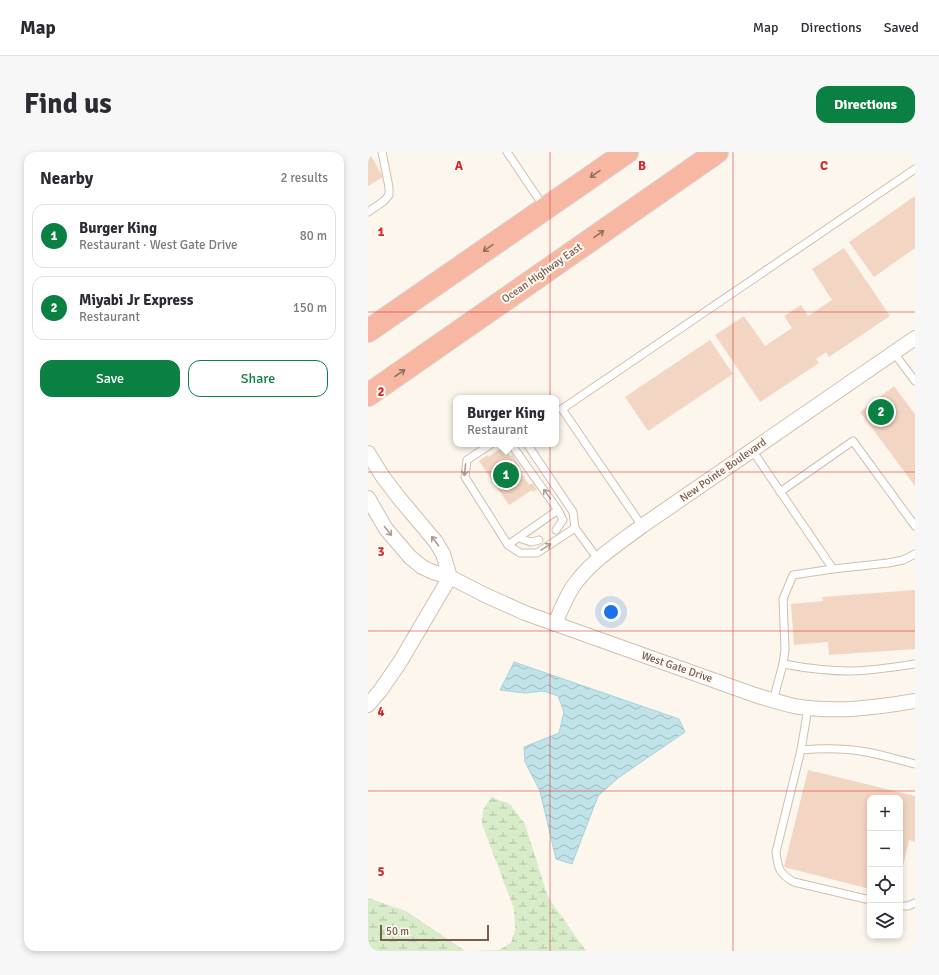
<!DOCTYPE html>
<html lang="en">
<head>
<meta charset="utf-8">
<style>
  body { margin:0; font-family:Signika,sans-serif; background:#f7f7f7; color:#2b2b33 }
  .controls { position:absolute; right:12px; bottom:12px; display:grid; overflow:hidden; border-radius:8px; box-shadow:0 2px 6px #0003 }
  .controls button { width:36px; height:36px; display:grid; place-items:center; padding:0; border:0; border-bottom:1px solid #e1e1e2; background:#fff; color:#2b2b33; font:20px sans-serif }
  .scale { position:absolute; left:12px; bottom:10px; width:109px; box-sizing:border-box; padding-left:4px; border:2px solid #7a5c4d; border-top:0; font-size:11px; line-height:14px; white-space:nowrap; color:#7a5c4d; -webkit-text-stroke:3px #fffaf3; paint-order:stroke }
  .you { position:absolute; left:243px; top:460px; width:14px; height:14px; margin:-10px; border:3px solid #fff; border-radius:50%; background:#1a73e8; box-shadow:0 0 0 6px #1a73e833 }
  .badge { display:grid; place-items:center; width:26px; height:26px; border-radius:50%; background:#0b8043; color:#fff; font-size:13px; font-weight:700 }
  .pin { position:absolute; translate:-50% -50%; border:2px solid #fff; box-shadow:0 1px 4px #0006 }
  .popup { position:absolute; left:85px; top:243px; width:106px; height:52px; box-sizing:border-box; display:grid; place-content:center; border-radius:8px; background:#fff; filter:drop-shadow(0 1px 3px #0005); font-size:13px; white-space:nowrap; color:#7c7c81 }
  .popup b { font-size:15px; color:#2b2b33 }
  .popup::after { content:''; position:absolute; left:50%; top:100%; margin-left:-8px; border:8px solid transparent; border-top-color:#fff }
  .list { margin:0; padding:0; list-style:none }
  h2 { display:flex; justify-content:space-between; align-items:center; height:52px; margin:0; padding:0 16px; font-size:17px }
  h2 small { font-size:13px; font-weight:400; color:#7c7c81 }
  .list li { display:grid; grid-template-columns:26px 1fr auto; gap:12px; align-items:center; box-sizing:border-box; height:64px; margin:0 8px 8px; padding:0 8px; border:1px solid #e1e1e2; border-radius:12px }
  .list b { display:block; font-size:15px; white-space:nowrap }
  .list p { margin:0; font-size:13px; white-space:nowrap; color:#7c7c81 }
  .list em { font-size:13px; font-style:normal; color:#7c7c81 }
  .actions { display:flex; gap:8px; padding:12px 16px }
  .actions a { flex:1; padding:9px 0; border:1px solid #0b8043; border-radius:12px; text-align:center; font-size:14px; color:#0b8043 }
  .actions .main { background:#0b8043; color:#fff }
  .icon { flex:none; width:22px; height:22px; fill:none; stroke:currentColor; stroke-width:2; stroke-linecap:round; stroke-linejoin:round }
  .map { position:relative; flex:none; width:547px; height:799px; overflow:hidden; border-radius:12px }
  header { display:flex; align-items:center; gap:24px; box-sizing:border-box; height:56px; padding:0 20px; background:#fff; border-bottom:1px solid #e1e1e2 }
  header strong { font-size:19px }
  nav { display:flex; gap:22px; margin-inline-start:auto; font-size:14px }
  .intro { display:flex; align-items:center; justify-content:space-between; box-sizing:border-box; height:96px; padding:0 24px }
  h1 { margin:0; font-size:28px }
  .button { padding:10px 18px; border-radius:12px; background:#0b8043; color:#fff; font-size:14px; font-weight:700 }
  main { display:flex; gap:24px; padding:0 24px }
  aside { flex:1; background:#fff; border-radius:12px; box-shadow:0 2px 6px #0003 }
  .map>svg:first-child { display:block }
</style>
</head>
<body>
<header>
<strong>Map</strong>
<nav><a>Map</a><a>Directions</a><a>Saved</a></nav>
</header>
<div class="intro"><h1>Find us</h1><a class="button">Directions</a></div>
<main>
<aside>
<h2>Nearby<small>2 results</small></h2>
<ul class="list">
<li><span class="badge">1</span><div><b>Burger King</b><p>Restaurant · West Gate Drive</p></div><em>80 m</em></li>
<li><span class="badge">2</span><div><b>Miyabi Jr Express</b><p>Restaurant</p></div><em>150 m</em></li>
</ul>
<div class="actions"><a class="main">Save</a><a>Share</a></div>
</aside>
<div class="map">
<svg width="547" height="799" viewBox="0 0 547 799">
  <defs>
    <pattern id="wetland-marsh" width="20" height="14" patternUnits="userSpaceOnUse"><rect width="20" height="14" fill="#d8ecc9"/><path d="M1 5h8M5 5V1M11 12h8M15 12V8" fill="none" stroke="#b4c2a5"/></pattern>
    <pattern id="water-waves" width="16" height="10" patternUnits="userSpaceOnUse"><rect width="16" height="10" fill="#bfe3e8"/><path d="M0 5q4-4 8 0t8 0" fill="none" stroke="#a0bbbe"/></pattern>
  </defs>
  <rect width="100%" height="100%" fill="#fdf6ec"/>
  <g fill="url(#wetland-marsh)">
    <path d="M 123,645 L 142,652 L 157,672 L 180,745 L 218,799 L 102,799 L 131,798 L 143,791 L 147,778 L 146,757 L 114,672 L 115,658 Z"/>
    <path d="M 0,746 L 38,759 L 97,799 L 0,799 Z"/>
  </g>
  <path fill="url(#water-waves)" stroke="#a5d3da" d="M 146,510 L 311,567 L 317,580 L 250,626 L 230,644 L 204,712 L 188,707 L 172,639 L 157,610 L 156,595 L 191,581 L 196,560 L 190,544 L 175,539 L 157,541 L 132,538 Z"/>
  <g fill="#f3d5c3">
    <path d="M 0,0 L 1,0 L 15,25 L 0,34 Z"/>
    <path d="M 547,44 L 547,96 L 506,125 L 481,90 Z"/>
    <path d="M 476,96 L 522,164 L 461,205 L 458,200 L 448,207 L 451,211 L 392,250 L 347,183 L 376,164 L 397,194 L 424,176 L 416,164 L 433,153 L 440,164 L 464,148 L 444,117 Z"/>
    <path d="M 342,188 L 365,222 L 280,279 L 257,245 Z"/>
    <path d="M 526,234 L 547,262 L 547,334 L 492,260 Z"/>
    <path d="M 136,294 L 142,304 L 145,303 L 152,315 L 150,316 L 161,333 L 164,331 L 169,337 L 165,340 L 164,338 L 141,353 L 111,309 L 119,303 L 120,305 Z"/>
    <path d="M 547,438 L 547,497 L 461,503 L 460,490 L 426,493 L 423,452 L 455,449 L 454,445 Z"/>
    <path d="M 440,618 L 547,644 L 547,690 L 541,688 L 533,723 L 532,646 L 502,646 L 502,737 L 416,715 Z"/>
  </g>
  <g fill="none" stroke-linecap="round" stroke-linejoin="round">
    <defs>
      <g id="lane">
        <path d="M 139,0 L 176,55"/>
        <path d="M 0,60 L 16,49 L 21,43 L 21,35 L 14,0"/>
        <path d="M 526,201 L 547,229"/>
        <path d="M 123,292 L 99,308 L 97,325 L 140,393 L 152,401 L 169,401 L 207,376"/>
        <path d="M 159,292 L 205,360 L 207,376 L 230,407"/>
        <path d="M 384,298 L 465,417 L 425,423 L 415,447 L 417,498 L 415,512 L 405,549"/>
        <path d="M 412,340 L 485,289 L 547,374"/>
        <path d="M 274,374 L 194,257 L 547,17"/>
        <path d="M 188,378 L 195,368 L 190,358"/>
        <path d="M 151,386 L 163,390 L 171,388"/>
        <path d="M 140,393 L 190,358 L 143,292"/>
        <path d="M 465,417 L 520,411 L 535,408 L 547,402"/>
        <path d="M 415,512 C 437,516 460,519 482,519 C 504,519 526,515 547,512"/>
        <path d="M 440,556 L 433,598 L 408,700 C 410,716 411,722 426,730 L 502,748"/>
        <path d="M 433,598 C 455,596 476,596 498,600 C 515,603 531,608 547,612"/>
        <path d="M 532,754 L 540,754 L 547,751"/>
      </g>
      <g id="street">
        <path d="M 0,301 L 15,325 L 31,346 L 68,390 L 75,402 L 82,425"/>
        <path d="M 0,346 L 18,377 L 42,405 L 54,415 L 65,420 L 82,425 L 117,443 L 157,461 L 387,543 C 400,547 413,551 426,554 C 467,561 507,556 547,549"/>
        <path d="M 187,472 C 192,460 197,447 204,436 C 221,410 250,392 274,374 L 547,186"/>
        <path d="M 0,553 L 12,539 L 32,510 L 82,425"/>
      </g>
      <g id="highway">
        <path d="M 0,179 L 259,0"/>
        <path d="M 0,243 L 349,0"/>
      </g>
    </defs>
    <use href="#lane" stroke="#d1beb0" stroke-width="9"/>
    <use href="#street" stroke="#d1beb0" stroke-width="16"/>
    <use href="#highway" stroke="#dad1cd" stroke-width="24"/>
    <use href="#lane" stroke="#fff" stroke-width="7"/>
    <use href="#street" stroke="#fff" stroke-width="14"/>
    <use href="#highway" stroke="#f7b7a3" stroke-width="22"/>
  </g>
  <defs><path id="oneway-shaft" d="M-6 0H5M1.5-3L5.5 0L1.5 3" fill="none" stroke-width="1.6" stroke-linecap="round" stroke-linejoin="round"/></defs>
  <g stroke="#936e5e">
    <use href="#oneway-shaft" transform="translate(227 22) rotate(145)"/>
    <use href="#oneway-shaft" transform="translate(231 82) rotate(-35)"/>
    <use href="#oneway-shaft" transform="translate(120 96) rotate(145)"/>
    <use href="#oneway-shaft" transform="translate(32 221) rotate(-35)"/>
  </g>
  <g stroke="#af9d94">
    <use href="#oneway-shaft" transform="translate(97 318) rotate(96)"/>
    <use href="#oneway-shaft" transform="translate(179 342) rotate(-125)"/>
    <use href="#oneway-shaft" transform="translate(20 379) rotate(52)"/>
    <use href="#oneway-shaft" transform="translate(67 389) rotate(-127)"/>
    <use href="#oneway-shaft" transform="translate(178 395) rotate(-32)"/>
  </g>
  <path fill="none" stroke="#d62828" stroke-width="1" stroke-opacity="0.55" d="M 182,0 L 182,799M 365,0 L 365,799M 0,160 L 547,160M 0,320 L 547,320M 0,479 L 547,479M 0,639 L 547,639"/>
  <g text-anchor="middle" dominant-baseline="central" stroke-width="4" stroke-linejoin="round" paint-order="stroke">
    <g font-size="11" fill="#7a5c4d" stroke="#fffaf3">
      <text transform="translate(174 121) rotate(-35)">Ocean Highway East</text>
      <text transform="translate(355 318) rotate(-35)">New Pointe Boulevard</text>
      <text transform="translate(309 515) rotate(19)">West Gate Drive</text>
    </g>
  </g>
  <g font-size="13" text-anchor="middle" font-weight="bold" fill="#d62828" stroke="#fffaf3" stroke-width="4" stroke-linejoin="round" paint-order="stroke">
    <text x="91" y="18">A</text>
    <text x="274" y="18">B</text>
    <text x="456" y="18">C</text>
    <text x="13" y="84">1</text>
    <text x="13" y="244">2</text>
    <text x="13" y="404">3</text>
    <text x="13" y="564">4</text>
    <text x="13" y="724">5</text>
  </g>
</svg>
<div class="controls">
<button>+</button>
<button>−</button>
<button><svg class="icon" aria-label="locate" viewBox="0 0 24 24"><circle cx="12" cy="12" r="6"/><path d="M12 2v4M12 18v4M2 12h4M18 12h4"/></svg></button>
<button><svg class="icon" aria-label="layers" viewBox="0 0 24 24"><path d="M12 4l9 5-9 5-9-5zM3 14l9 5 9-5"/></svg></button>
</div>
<div class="scale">50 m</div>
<div class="you"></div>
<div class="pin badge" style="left:138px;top:323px">1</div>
<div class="popup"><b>Burger King</b>Restaurant</div>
<div class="pin badge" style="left:513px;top:260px">2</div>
</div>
</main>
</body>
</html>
